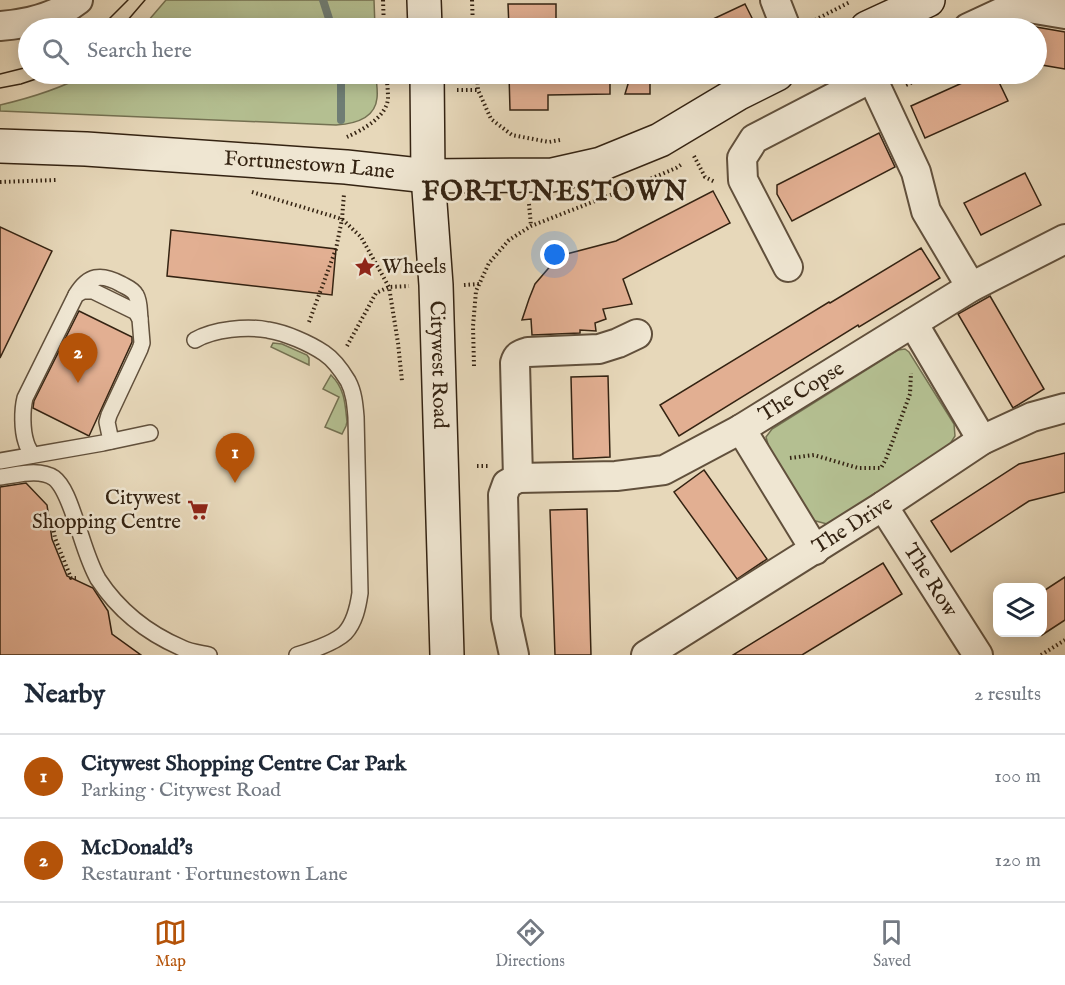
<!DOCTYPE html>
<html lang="en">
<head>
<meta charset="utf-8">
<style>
  body { margin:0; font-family:"IM FELL English",serif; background:#f2f2f3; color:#1f2937 }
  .controls { position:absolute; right:18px; bottom:18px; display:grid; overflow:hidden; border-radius:12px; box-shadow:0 3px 15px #0003 }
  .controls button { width:54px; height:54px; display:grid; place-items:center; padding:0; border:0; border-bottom:2px solid #e0e1e3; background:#fff; color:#1f2937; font:30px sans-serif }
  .you { position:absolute; left:555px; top:255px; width:21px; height:21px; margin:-15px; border:4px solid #fff; border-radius:50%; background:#1a73e8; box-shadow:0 0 0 9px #1a73e833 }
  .badge { display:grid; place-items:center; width:39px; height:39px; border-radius:50%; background:#b45309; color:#fff; font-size:20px; font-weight:700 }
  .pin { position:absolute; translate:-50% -50px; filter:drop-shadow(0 2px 3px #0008) }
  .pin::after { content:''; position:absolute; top:32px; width:21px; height:18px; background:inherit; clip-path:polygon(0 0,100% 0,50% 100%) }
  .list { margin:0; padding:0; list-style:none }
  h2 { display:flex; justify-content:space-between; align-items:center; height:78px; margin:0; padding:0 24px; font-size:26px }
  h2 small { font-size:20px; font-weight:400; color:#747a83 }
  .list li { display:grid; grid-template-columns:39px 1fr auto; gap:18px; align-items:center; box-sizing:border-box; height:84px; padding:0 24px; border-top:2px solid #e0e1e3 }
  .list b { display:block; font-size:22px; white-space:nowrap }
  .list p { margin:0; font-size:20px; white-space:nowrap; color:#747a83 }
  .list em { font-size:20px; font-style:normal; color:#747a83 }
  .icon { flex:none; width:33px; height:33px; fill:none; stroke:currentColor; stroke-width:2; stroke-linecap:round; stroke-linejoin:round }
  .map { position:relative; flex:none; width:1065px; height:655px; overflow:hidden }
  .search { position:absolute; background:#fff; box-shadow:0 3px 15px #0003; left:18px; right:18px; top:18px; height:66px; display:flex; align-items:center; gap:15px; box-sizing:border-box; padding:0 21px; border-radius:33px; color:#747a83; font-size:22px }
  .sheet { height:246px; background:#fff }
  nav { display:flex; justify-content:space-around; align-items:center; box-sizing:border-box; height:84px; border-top:2px solid #e0e1e3; background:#fff; font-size:16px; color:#747a83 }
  nav a { display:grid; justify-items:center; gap:3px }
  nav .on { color:#b45309 }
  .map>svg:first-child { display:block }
</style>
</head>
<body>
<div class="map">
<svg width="1065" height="655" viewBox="0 0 1065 655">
  <rect width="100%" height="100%" fill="#e7d8ba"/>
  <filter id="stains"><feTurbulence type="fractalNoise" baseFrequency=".00333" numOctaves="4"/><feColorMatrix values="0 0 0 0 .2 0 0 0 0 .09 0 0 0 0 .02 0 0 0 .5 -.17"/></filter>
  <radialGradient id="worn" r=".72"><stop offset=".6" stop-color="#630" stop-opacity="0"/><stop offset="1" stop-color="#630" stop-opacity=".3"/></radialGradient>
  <g fill="#b4bf91" stroke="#747152" stroke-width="1.5">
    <path d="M 166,0 L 374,0 L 375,28 L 142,28 Z"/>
    <path d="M 87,74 L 376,74 C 376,81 378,90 377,98 C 375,119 353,124 336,125 L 0,111 L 0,105 C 30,98 60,89 87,74 Z"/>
    <path d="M 273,343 L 282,344 L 307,355 L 309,358 L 309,365 L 271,347 Z"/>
    <path d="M 905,349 L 909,352 L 954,424 L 955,436 L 950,444 L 835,521 L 827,524 L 812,520 L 769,448 L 766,437 L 772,429 L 898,350 Z"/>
    <path d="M 331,375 C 345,389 345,403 347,422 L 346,426 L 342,434 L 325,427 L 339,397 L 323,389 Z"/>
  </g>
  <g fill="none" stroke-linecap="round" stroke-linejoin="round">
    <g stroke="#6f7d74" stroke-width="8">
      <path d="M 323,0 L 332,28"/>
      <path d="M 341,120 L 341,74"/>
    </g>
  </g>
  <g fill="#e2af92" stroke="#342312" stroke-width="1.5">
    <path d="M 508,4 L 556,4 L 556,28 L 509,28 Z"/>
    <path d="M 745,4 L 757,28 L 694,28 Z"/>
    <path d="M 1036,27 L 1065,32 L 1065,69 L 1036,64 Z"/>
    <path d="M 509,74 L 610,74 L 610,94 L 548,95 L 548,110 L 510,110 Z"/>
    <path d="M 631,74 L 650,74 L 650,94 L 625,94 Z"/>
    <path d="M 982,74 L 995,74 L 1008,101 L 925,138 L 911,106 Z"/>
    <path d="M 879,133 L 895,167 L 792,221 L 777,194 L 777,185 Z"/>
    <path d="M 1025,173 L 1041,205 L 981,235 L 964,203 Z"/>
    <path d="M 713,191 L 730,223 L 623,279 L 632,304 L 603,309 L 606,319 L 595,323 L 596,331 L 580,330 L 580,333 L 532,335 L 531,319 L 522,320 L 529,299 L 535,284 L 559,256 L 616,241 Z"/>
    <path d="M 0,227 L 52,251 L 0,358 Z"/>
    <path d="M 171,230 L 336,249 L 332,295 L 167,276 Z"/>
    <path d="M 921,248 L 940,278 L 859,327 L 858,325 L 679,436 L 660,405 L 829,302 L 830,303 Z"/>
    <path d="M 990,296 L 1044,389 L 1013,408 L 958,314 Z"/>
    <path d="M 79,311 L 132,337 L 132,342 L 89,436 L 33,408 L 34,401 Z"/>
    <path d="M 608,376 L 610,457 L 573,459 L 571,377 Z"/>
    <path d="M 1065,453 L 1065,492 L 1029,501 L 951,552 L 931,521 L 1019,464 Z"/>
    <path d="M 704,470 L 767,559 L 737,579 L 674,492 Z"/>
    <path d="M 26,483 L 47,505 L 52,539 L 67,576 L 93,588 L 108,611 L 112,634 L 141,655 L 0,655 L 0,487 Z"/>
    <path d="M 587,509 L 591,655 L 555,655 L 550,510 Z"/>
    <path d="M 883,563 L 902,594 L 802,655 L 733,655 Z"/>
    <path d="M 1065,577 L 1065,620 L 1042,635 L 1042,592 Z"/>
  </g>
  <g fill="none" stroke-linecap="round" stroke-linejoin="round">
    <defs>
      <g id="lane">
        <path d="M 76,295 C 88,275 101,273 121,284 C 126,287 133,289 136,295 C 140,302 139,311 140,319"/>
        <path d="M 195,340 C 214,329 247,326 268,330 C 286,333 309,343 324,353 C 333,359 342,371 348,381 C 354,392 355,405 356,417 L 360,593 C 358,607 355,622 345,633 C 336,642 310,651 297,655"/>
        <path d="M 32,455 C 30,450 27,447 26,442 C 22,430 22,410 25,398 L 76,295 L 83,291 L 93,291 L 136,312 L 140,319 L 142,343 L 140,349 L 109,415 L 107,422 L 111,441"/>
        <path d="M 0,461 L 103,443 L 150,433"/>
        <path d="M 0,477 C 17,475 39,468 54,478 C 66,487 73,514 78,527 C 84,545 89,563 98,579 C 119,611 147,633 182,648 C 190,652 200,653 209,655"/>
      </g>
      <g id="street">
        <path d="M 775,0 L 786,28"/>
        <path d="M 0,26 C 28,24 55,18 78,0"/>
        <path d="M 968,28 L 1011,8 L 1023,7 L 1065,14"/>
        <path d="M 872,78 L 916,172 L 926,211 L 971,287"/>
        <path d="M 788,267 L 743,180 L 742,158 L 754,139 L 879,74"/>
        <path d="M 913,323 L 982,440"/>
        <path d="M 741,429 L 815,550"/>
        <path d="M 518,478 L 515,363 C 517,355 521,354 528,352 L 599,349 L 618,343 L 637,334"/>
        <path id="s1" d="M 883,506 L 978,655"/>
        <path id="s2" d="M 514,655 L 506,618 L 503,495 L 507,484 L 518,478 L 616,476 L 664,470 L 741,429 L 971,287 L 1065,239"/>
        <path id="s3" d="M 646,655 L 883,506 L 982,440 L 1032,417 L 1065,408"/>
      </g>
      <g id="secondary">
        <path d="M 424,0 L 425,28"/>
        <path d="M 867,28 L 928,0"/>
        <path id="s4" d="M 427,74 L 428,176 L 436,285 L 447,655"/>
        <path id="s5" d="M 0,146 L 86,149 L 346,167 L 428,176 L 552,175 L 601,164 L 660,140 L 737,94 L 777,74"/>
      </g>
    </defs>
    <use href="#lane" stroke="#61503c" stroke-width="18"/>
    <use href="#street" stroke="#61503c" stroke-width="32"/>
    <use href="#secondary" stroke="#342312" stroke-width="36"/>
    <g stroke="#342312" stroke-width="4" stroke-dasharray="1.5 3" stroke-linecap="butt">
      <path d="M 383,0 L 384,28"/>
      <path d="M 472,0 L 473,28"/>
      <path d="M 811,22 L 850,2"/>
      <path d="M 477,74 L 478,90 L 491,119 L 512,135 L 549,142 L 560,140"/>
      <path d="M 906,85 L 931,74"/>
      <path d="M 457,90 L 478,90"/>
      <path d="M 347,137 C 362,130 387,117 388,98 C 388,90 387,81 386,74"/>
      <path d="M 694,156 L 705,177 L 715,182"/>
      <path d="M 0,182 L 56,180"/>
      <path d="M 626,189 L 676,168 L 682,164"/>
      <path d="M 252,192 L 342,219 L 361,237 L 389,287 L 398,343 L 402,381"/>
      <path d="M 529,204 L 531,226"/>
      <path d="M 464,285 L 479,284"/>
      <path d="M 309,322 L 336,249 L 342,219 L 344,194"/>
      <path d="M 347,346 L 376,293 L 389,287 L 409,286"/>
      <path d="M 474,366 L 473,326 L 476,291 L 489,263 L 509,240 L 531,226 L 613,194"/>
      <path d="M 790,458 L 814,455 L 858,468 L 881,468 L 886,459 L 910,394 L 911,373"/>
      <path d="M 477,466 L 489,466"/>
      <path d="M 52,522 L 55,538 L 71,578 L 76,578"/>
      <path d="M 1041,655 L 1065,640"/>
    </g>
    <use href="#lane" stroke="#efe6d2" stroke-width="15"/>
    <use href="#street" stroke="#efe6d2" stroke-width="28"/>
    <use href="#secondary" stroke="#efe6d2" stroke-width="33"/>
    <g stroke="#342312" stroke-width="1.5">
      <path d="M 100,28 L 128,0"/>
      <path d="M 121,28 L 145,0"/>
      <path d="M 0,74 L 28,67"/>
      <path d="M 0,88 L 21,84 L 51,74"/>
    </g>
  </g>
  <defs>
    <symbol id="sight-bare" viewBox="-9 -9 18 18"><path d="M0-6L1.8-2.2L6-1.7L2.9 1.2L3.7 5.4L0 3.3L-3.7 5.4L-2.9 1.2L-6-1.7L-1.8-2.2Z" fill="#8f2418" stroke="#efe6d2" stroke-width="2.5" paint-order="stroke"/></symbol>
    <symbol id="supermarket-bare" viewBox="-9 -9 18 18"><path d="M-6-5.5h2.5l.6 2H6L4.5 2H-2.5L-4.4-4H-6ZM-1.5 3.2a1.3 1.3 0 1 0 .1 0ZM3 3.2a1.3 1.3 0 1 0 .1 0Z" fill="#8f2418" stroke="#efe6d2" stroke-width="2.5" paint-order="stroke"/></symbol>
  </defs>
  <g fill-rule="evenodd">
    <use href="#sight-bare" x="350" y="252" width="30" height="30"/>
    <use href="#supermarket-bare" x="183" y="495" width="30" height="30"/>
  </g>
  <g text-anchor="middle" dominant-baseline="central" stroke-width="5" stroke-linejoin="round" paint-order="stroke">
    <g font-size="21" fill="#342312" stroke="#efe6d2">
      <text stroke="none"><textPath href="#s5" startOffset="310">Fortunestown Lane</textPath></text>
      <text stroke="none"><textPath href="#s4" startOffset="291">Citywest Road</textPath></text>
      <text stroke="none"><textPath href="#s2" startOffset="490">The Copse</textPath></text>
      <text stroke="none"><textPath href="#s3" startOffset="244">The Drive</textPath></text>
      <text stroke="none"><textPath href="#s1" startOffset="88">The Row</textPath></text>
    </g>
    <g font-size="21" fill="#342312" stroke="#efe6d2" text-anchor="start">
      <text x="382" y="267">Wheels</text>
      <text x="181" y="498" text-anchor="end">Citywest<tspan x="181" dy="24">Shopping Centre</tspan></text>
    </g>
    <g font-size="27" font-weight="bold" letter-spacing="1.5" fill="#342312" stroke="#efe6d2">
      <text x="555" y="193">FORTUNESTOWN</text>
    </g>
  </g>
  <rect width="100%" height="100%" filter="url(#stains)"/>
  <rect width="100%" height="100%" fill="url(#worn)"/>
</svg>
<div class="controls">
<button><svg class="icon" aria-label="layers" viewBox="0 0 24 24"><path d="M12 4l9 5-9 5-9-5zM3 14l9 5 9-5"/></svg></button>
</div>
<div class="you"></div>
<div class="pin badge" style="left:235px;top:483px">1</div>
<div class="pin badge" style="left:78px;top:383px">2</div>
<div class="search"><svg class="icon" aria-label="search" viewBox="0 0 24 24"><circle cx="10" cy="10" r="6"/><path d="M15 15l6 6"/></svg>Search here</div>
</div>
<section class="sheet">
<h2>Nearby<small>2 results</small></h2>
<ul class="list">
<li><span class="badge">1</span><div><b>Citywest Shopping Centre Car Park</b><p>Parking · Citywest Road</p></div><em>100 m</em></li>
<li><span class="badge">2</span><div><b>McDonald's</b><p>Restaurant · Fortunestown Lane</p></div><em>120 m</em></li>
</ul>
</section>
<nav>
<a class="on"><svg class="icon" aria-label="map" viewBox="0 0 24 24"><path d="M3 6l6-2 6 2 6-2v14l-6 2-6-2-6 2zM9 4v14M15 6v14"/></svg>Map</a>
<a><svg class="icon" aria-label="directions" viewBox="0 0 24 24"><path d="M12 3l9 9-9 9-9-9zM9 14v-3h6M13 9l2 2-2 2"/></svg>Directions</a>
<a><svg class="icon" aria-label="saved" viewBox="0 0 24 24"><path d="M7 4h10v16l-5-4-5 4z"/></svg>Saved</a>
</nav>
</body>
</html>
